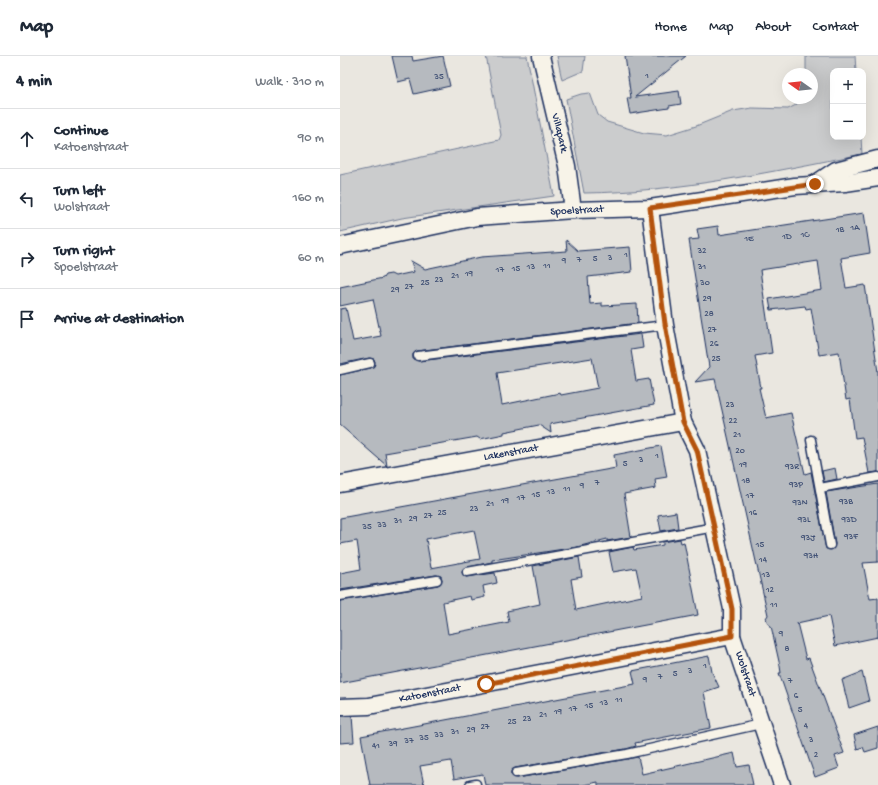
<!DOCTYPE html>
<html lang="en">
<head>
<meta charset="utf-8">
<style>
  body { margin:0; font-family:"Gochi Hand",sans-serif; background:#f2f2f3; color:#1f2937 }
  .controls { position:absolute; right:12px; top:12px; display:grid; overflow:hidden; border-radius:8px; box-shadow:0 4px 16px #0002 }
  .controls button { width:36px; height:36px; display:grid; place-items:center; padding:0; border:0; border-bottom:1px solid #e0e1e3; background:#fff; color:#1f2937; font:20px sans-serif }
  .compass { position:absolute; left:442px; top:12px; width:36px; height:36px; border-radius:50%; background:#fff; box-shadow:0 4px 16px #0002; rotate:285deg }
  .stop { position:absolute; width:12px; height:12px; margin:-9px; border:3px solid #b45309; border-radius:50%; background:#fff }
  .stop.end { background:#b45309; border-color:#fff; box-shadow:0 1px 4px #0008 }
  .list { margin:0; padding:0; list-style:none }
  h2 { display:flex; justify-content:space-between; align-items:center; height:52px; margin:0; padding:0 16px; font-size:17px }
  h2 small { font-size:13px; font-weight:400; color:#747a83 }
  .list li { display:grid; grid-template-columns:26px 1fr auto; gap:12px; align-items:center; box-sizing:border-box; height:60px; padding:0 16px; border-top:1px solid #e0e1e3 }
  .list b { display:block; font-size:15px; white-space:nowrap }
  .list p { margin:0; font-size:13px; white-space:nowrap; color:#747a83 }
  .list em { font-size:13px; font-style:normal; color:#747a83 }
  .icon { flex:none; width:22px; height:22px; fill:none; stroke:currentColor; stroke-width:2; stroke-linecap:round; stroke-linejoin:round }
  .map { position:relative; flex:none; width:538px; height:729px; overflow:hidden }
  header { display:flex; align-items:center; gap:24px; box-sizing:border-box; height:56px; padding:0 20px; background:#fff; border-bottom:1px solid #e0e1e3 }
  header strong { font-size:19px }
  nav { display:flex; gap:22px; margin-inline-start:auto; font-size:14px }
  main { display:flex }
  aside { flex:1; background:#fff }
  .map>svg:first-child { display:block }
</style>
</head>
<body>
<header>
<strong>Map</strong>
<nav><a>Home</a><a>Map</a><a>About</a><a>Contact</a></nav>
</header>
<main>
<aside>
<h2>4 min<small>Walk · 310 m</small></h2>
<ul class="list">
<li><svg class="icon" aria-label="ahead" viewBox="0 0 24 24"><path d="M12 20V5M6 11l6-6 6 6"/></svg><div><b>Continue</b><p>Katoenstraat</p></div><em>90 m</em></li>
<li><svg class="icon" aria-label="left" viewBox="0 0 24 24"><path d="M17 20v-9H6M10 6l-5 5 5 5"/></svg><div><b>Turn left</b><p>Wolstraat</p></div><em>160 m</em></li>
<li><svg class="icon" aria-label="right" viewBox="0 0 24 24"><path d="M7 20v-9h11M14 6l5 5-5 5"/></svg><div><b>Turn right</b><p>Spoelstraat</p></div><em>60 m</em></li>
<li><svg class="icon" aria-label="arrive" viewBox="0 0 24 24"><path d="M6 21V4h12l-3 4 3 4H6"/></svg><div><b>Arrive at destination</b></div></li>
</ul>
</aside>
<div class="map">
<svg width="538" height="729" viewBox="0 0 538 729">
  <rect width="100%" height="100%" fill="#eae7e0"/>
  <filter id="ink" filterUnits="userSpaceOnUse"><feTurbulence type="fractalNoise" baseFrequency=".025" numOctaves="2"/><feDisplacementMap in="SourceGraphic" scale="8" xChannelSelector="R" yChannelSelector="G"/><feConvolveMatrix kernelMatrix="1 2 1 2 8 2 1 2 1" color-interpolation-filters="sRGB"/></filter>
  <g filter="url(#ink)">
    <g fill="#cbcccd" stroke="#737e96">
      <path d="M 146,0 L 187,0 L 214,140 L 62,162 L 0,176 L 0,119 L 159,84 L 161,79 Z"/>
      <path d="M 217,0 L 245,0 L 243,15 L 222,24 Z"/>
      <path d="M 466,0 L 515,0 L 516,15 L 493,15 L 493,81 L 521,81 L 522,98 C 430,116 338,136 244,137 L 226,43 L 241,38 L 250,37 L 258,59 L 267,66 L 304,77 L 327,79 L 356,70 L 393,55 L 412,52 L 448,53 L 456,49 L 462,42 L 472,42 L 472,18 L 466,18 Z"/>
    </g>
    <g fill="#b6babf" stroke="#1b2f5e" fill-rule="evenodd">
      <path d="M 52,0 L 72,0 L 73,5 L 103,0 L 110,30 L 74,38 L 70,23 L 58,26 Z"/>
      <path d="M 285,0 L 346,0 L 295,41 L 339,35 L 341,48 L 329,50 L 329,52 L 290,58 L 287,42 L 291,42 Z"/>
      <path d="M 524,157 L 530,197 L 501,202 L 506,232 L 525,229 L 538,316 L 538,416 L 529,417 L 522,381 L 515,382 L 510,343 L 506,344 L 499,296 L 479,299 L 471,252 L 466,253 L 465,250 L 431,254 L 429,243 L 482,234 L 478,205 L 420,214 L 432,297 L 415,300 L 421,332 L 419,332 L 426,362 L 451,357 L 465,418 L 471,416 L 486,493 L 493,493 L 495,488 L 486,436 L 538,428 L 538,506 L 523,507 L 530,543 L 538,542 L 538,581 L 495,590 L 489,560 L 457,567 L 466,603 L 469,602 L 504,697 L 495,700 L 499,712 L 475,721 L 439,617 L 441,617 L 440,610 L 431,570 L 428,568 L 426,562 L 428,559 L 375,323 L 355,326 L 369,311 L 349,184 L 359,183 L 357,173 L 378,170 L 379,179 Z"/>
      <path d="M 226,184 L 238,195 L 290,191 L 292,216 L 248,221 L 250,248 L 262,247 L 262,250 L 297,248 L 298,267 L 77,295 L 73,298 L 73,303 L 79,305 L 301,278 L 303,292 L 291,294 L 296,325 L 309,323 L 314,349 L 210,368 L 211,377 L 199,369 L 164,376 L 164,378 L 140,383 L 137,381 L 45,397 L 47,410 L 0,369 L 0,319 L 31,312 L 35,306 L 34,303 L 29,302 L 0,308 L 0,253 L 6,252 L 13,285 L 41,280 L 33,243 L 0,250 L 0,231 L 43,222 L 45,219 L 51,218 L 55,220 L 74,216 L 71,205 L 85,213 L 141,201 L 227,195 ZM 252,302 L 258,332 L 221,339 L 220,337 L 162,349 L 157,317 Z"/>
      <path d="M 321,390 L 327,421 L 315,423 L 316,432 L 284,438 L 291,481 L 267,485 L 267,483 L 237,491 L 152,504 L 152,506 L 124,512 L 122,517 L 126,521 L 155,517 L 157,527 L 143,530 L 145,541 L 131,544 L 130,540 L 103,546 L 108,578 L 169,566 L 167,555 L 200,548 L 193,510 L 239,501 L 242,521 L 231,523 L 236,554 L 302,540 L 296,512 L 273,516 L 269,496 L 293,491 L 294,494 L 323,489 L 323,486 L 340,483 L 341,487 L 344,486 L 358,559 L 0,627 L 0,545 L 98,529 L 102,524 L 101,520 L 96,519 L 0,534 L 0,517 L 21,513 L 17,485 L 0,488 L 0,462 L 276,412 L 274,399 ZM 134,474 L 140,503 L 91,512 L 86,483 Z"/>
      <path d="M 495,412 L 497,423 L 484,426 L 482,415 Z"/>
      <path d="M 336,456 L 338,472 L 321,475 L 318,459 Z"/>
      <path d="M 369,600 L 372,616 L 379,631 L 364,636 L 371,672 L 295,687 L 296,690 L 286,693 L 175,712 L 171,715 L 171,718 L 177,722 L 298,701 L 302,718 L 394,697 L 397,711 L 409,709 L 413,729 L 258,729 L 258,726 L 243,729 L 145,729 L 143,718 L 114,723 L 111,705 L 80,710 L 84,729 L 30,729 L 21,680 L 295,628 L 292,615 Z"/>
      <path d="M 522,616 L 529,645 L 509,652 L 502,624 Z"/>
      <path d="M 0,660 L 12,660 L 14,686 L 0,687 Z"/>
      <path d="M 538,671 L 538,692 L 525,696 L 523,691 L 517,693 L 514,679 Z"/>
    </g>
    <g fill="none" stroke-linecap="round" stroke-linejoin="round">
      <defs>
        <g id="service">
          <path d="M 78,300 L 325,269"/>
          <path d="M 0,314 L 30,307"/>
          <path d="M 471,384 L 490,489"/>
          <path d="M 480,432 L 538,421"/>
          <path d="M 127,516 L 375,471"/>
          <path d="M 0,540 L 97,524"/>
          <path d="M 176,717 L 287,698 L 421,668"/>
          <path d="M 130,729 L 136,728"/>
        </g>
        <g id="minor">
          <path d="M 201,0 L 227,110 L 233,154"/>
          <path d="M 475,128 L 496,114 L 538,103"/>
          <path d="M 310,152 L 325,269 L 343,366 L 357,394 L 392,553 L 392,580 L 442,729"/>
          <path d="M 0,190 L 137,161 L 233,154 L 310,152 L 455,130 L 505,127 L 538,122"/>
          <path d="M 0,428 L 343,366"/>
          <path d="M 0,651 L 29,650 L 392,580"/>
        </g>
      </defs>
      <use href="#service" stroke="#1b2f5e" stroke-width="11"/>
      <use href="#minor" stroke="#1b2f5e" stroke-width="19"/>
      <use href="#service" stroke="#f7f3e8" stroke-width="8"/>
      <use href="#minor" stroke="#f7f3e8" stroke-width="16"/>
    </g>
  </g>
  <g fill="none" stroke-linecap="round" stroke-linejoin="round" filter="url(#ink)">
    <path stroke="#b45309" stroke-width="5" d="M 146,628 L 392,580 L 392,553 L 357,394 L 343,366 L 325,268 L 310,152 L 475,128"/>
  </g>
  <g text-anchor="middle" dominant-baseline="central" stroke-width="4" stroke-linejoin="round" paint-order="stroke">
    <g font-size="9" fill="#425276">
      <text x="307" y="20">1</text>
      <text x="99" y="21">35</text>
      <text x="515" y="172">1A</text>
      <text x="500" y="174">1B</text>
      <text x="465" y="179">1C</text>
      <text x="447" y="181">1D</text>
      <text x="409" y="183">1E</text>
      <text x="362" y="195">32</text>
      <text x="286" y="199">1</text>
      <text x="270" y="202">3</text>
      <text x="255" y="203">5</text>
      <text x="239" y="204">7</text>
      <text x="224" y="205">9</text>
      <text x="207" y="210">11</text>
      <text x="191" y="211">13</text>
      <text x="362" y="211">31</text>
      <text x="176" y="213">15</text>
      <text x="160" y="214">17</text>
      <text x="129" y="218">19</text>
      <text x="115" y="220">21</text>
      <text x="99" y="224">23</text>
      <text x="85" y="227">25</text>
      <text x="365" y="227">30</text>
      <text x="69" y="231">27</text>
      <text x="55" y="234">29</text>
      <text x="367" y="243">29</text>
      <text x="369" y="258">28</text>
      <text x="372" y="274">27</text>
      <text x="374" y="288">26</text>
      <text x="376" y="303">25</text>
      <text x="390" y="349">23</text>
      <text x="393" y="365">22</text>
      <text x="397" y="379">21</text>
      <text x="400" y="395">20</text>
      <text x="317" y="400">1</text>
      <text x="301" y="404">3</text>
      <text x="285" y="408">5</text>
      <text x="403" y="409">19</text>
      <text x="452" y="411">93R</text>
      <text x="406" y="425">18</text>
      <text x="257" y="427">7</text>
      <text x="456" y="429">93P</text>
      <text x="242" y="430">9</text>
      <text x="227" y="433">11</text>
      <text x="211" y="436">13</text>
      <text x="196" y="439">15</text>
      <text x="410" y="440">17</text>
      <text x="181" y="442">17</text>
      <text x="165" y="445">19</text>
      <text x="506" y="446">93B</text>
      <text x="460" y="447">93N</text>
      <text x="150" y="448">21</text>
      <text x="134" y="453">23</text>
      <text x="102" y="457">25</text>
      <text x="413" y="457">16</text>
      <text x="88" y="460">27</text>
      <text x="73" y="463">29</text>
      <text x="464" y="464">93L</text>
      <text x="509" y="464">93D</text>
      <text x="58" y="465">31</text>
      <text x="42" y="469">33</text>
      <text x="27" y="471">35</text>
      <text x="511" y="481">93F</text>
      <text x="468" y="482">93J</text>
      <text x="420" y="489">15</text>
      <text x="471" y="500">93H</text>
      <text x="423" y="504">14</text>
      <text x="426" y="519">13</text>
      <text x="430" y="534">12</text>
      <text x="434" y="549">11</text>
      <text x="441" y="578">9</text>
      <text x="447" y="593">8</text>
      <text x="365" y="610">1</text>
      <text x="350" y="615">3</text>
      <text x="335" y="618">5</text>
      <text x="320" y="621">7</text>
      <text x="305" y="624">9</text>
      <text x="450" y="625">7</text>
      <text x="456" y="640">6</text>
      <text x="279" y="644">11</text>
      <text x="264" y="647">13</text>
      <text x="249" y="650">15</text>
      <text x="233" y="653">17</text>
      <text x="460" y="654">5</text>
      <text x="218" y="656">19</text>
      <text x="203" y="659">21</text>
      <text x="187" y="663">23</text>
      <text x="172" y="666">25</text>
      <text x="466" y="670">4</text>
      <text x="145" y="671">27</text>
      <text x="131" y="674">29</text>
      <text x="115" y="676">31</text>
      <text x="99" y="679">33</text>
      <text x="84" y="682">35</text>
      <text x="471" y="684">3</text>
      <text x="69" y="685">37</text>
      <text x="53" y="688">39</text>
      <text x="36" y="690">41</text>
      <text x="476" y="699">2</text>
    </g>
    <g font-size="11" fill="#1b2f5e" stroke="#f7f3e8">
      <text transform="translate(219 77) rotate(76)">Villapark</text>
      <text transform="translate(237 155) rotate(-3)">Spoelstraat</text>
      <text transform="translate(171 397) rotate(-10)">Lakenstraat</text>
      <text transform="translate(405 618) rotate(72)">Wolstraat</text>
      <text transform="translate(90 638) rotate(-11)">Katoenstraat</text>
    </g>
  </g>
</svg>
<div class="controls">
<button>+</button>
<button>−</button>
</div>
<svg class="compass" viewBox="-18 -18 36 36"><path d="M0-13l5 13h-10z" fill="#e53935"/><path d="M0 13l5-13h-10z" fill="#747a83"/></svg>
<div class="stop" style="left:146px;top:628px"></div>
<div class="stop end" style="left:475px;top:128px"></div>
</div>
</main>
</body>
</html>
